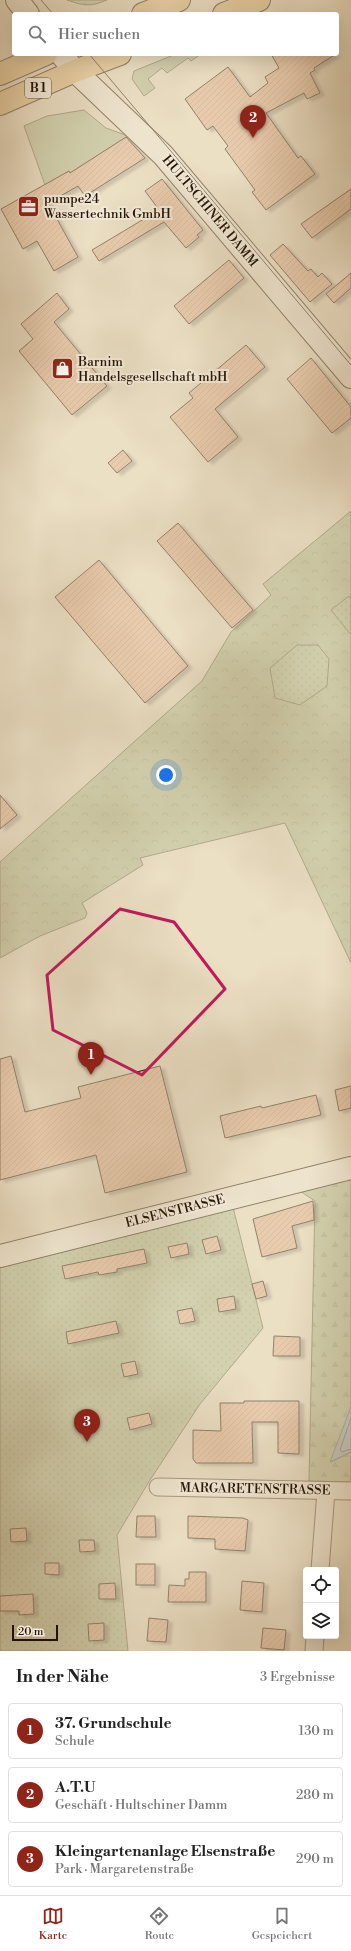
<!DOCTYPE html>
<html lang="de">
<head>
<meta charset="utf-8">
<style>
  body { margin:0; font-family:"Libre Bodoni",serif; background:#f2f2f2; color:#222 }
  .controls { position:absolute; right:12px; bottom:12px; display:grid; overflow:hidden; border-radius:4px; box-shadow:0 4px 16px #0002 }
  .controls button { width:36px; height:36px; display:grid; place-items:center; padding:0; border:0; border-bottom:1px solid #e0e0e0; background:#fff; color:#222; font:20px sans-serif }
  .scale { position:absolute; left:12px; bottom:10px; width:46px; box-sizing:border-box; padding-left:4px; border:2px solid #251301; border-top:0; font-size:11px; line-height:14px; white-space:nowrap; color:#251301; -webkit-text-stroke:3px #f2ead9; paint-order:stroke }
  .you { position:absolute; left:166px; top:775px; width:14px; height:14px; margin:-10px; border:3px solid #fff; border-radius:50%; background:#1a73e8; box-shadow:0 0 0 6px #1a73e833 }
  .badge { display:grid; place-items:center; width:26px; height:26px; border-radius:50%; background:#8f2418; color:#fff; font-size:13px; font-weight:700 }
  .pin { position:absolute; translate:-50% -33px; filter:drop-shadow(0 1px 2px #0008) }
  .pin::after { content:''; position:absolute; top:21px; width:14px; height:12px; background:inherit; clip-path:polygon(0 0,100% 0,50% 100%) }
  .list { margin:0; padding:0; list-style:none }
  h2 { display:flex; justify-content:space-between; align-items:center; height:52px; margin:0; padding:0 16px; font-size:17px }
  h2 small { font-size:13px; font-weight:400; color:#767676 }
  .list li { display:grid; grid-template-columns:26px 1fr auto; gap:12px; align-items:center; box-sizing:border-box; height:56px; margin:0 8px 8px; padding:0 8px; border:1px solid #e0e0e0; border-radius:4px }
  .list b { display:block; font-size:15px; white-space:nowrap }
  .list p { margin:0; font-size:13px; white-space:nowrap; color:#767676 }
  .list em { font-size:13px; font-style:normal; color:#767676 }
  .icon { flex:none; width:22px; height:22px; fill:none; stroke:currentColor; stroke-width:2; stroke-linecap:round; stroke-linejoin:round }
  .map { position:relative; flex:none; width:351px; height:1651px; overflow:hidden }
  .search { position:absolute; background:#fff; box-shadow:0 4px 16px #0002; left:12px; right:12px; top:12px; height:44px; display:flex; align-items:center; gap:10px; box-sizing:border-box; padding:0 14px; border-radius:4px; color:#767676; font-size:15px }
  .sheet { height:244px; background:#fff }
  nav { display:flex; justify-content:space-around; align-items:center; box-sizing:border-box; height:56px; border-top:1px solid #e0e0e0; background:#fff; font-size:11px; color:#767676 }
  nav a { display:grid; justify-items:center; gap:2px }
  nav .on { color:#8f2418 }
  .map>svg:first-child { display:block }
</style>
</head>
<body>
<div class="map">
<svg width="351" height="1651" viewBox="0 0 351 1651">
  <defs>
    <pattern id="forest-firs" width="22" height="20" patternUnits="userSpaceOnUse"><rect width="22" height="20" fill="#b7c294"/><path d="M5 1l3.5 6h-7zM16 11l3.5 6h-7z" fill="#9da67e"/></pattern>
    <pattern id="park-crowns" width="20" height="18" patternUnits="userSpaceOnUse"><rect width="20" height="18" fill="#b7c294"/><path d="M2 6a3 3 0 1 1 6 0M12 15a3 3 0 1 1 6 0" fill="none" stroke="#9da67e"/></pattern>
    <pattern id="garden-dots" width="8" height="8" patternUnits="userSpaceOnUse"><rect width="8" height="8" fill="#b7c294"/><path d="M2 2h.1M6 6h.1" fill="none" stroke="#9da67e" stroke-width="1.8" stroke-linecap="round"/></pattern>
    <pattern id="building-hatch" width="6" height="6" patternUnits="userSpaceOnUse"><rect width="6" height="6" fill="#e6b593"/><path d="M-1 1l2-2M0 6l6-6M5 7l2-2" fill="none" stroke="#c59b7d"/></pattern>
    <filter id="shadow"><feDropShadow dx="4.5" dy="2.5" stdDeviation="1" flood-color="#0004"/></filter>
  </defs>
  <rect width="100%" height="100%" fill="#ebdfc4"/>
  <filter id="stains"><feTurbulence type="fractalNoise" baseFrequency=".005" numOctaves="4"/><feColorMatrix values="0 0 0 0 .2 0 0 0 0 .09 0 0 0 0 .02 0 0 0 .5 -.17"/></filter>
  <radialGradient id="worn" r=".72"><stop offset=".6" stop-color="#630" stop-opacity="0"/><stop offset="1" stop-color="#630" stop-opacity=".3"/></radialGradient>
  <g fill="#b7c294" stroke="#6e6a4a">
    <path d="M 176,54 L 201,54 L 191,61 L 188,58 L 167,73 L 162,68 L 148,79 L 155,88 L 144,96 L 132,79 L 134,71 Z"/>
    <path d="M 84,110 L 106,128 L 128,136 L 70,173 L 69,171 L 45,185 L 24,126 L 47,116 Z"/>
  </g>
  <path fill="url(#forest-firs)" stroke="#6e6a4a" d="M 351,1178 L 351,1407 L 331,1462 L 351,1452 L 351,1482 L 309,1481 L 315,1201 L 300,1191 Z"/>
  <g fill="url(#park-crowns)" stroke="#6e6a4a">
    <path d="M 67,0 L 107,0 C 90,7 84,6 67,0 Z"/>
    <path d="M 351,511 L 351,963 L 285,823 L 140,858 L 143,865 L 82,903 L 87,913 L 85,918 L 40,936 L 0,958 L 0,862 L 202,681 L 231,632 L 271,595 L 263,584 Z"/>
  </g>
  <g fill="url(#garden-dots)" stroke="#6e6a4a">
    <path d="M 349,596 L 351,599 L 351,635 L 331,610 Z"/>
    <path d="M 297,645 L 318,645 L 329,659 L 327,686 L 300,705 L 275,698 L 270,668 Z"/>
    <path d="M 233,1207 L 263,1328 L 200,1404 L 150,1480 L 117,1535 L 128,1651 L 0,1651 L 0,1266 Z"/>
  </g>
  <path fill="#9fb9c0" stroke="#6e7774" d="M 351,1407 L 351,1452 L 330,1462 Z"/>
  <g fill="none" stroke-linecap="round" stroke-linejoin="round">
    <path stroke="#626660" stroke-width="1" d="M 351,1418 L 340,1450 L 342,1452 L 351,1449"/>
  </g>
  <g fill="url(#building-hatch)" stroke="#251301" filter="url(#shadow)">
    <path d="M 271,54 L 336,54 L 314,68 L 315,70 L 310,73 L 320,93 L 307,99 L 304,93 L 266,113 L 298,158 L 301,156 L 315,174 L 266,210 L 252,192 L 255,190 L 225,149 L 228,146 L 213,126 L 207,130 L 185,99 L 228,67 L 250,97 L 268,83 L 265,77 L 279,68 Z"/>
    <path d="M 126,137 L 145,158 L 85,196 L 78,186 L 48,203 L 78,257 L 54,271 L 37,241 L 23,249 L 1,209 L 69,171 L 70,173 Z"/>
    <path d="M 162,179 L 203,230 L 197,235 L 199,237 L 186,248 L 164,222 L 99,261 L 92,250 L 144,219 L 142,216 L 157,207 L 145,191 Z"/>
    <path d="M 351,189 L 351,209 L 312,238 L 301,224 Z"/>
    <path d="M 283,244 L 308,271 L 311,269 L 318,277 L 322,273 L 332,284 L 310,302 L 270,255 Z"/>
    <path d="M 229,260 L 244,278 L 189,324 L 174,306 Z"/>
    <path d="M 351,273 L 351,288 L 334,303 L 326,294 Z"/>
    <path d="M 57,293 L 69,309 L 54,322 L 107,386 L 72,415 L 19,351 L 33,339 L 21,324 Z"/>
    <path d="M 246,345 L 265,367 L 215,409 L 238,437 L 208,462 L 170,417 L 193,398 L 189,393 Z"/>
    <path d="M 311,358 L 351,407 L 351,418 L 332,433 L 287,379 Z"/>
    <path d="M 123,450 L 132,461 L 117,473 L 108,463 Z"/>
    <path d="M 178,523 L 253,610 L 232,628 L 157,541 Z"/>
    <path d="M 99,560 L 188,666 L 145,703 L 55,597 Z"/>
    <path d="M 0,795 L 17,815 L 0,829 Z"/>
    <path d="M 11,1056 L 25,1112 L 81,1098 L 78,1087 L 160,1066 L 187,1172 L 105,1193 L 96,1155 L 0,1180 L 0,1059 Z"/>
    <path d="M 351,1086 L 351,1108 L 339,1111 L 335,1090 Z"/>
    <path d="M 316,1095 L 321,1115 L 225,1138 L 220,1116 L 261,1106 L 262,1108 Z"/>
    <path d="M 313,1201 L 314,1220 L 292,1226 L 297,1248 L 262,1257 L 253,1219 Z"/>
    <path d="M 217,1236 L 221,1250 L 206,1254 L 202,1240 Z"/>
    <path d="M 187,1243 L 189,1254 L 171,1258 L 168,1247 Z"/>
    <path d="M 144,1249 L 147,1263 L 117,1269 L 117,1272 L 99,1275 L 98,1272 L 65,1279 L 62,1266 Z"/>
    <path d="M 263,1281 L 267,1296 L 256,1299 L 252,1284 Z"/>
    <path d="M 234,1296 L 236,1309 L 219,1312 L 217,1299 Z"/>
    <path d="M 192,1308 L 195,1321 L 180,1324 L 177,1311 Z"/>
    <path d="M 116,1321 L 119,1333 L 68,1344 L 66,1332 Z"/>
    <path d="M 274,1336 L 300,1337 L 300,1356 L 273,1356 Z"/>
    <path d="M 135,1361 L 138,1374 L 124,1377 L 121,1364 Z"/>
    <path d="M 244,1401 L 299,1401 L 299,1454 L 278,1453 L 278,1422 L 252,1422 L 253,1463 L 196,1463 L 193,1459 L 193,1430 L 221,1431 L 220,1403 L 244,1403 Z"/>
    <path d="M 149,1413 L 152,1424 L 130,1430 L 127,1418 Z"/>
    <path d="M 137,1516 L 155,1516 L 156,1537 L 136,1537 Z"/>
    <path d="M 188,1516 L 243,1518 L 248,1520 L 245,1551 L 215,1549 L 215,1539 L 188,1538 Z"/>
    <path d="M 26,1528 L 27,1541 L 11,1542 L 10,1529 Z"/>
    <path d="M 79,1540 L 94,1540 L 95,1551 L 80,1552 Z"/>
    <path d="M 45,1563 L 59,1563 L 59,1575 L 45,1574 Z"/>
    <rect x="136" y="1564" width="19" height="21"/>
    <path d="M 189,1572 L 206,1572 L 206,1602 L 168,1602 L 169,1585 L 185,1586 L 185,1579 L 189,1579 Z"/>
    <path d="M 242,1581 L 264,1583 L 262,1612 L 240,1610 Z"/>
    <path d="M 115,1583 L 116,1599 L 99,1599 L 99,1584 Z"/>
    <path d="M 33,1594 L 34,1614 L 19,1615 L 19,1611 L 0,1611 L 0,1596 Z"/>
    <path d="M 149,1618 L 168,1620 L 166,1642 L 147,1641 Z"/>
    <path d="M 104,1623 L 104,1640 L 89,1641 L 88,1624 Z"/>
    <path d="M 263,1628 L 286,1630 L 284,1650 L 261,1648 Z"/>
  </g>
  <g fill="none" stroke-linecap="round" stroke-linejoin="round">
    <defs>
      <g id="street">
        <path d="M 158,1487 L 351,1491"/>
        <path d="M 320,1570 L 326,1491"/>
        <path d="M 314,1651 L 315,1636"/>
      </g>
      <g id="secondary">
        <path d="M 17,0 L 28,14"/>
        <path d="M 61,54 L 75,71 L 163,155 L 351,377"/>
        <path d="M 0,1256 L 351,1168"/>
      </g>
      <g id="primary">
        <path d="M 143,14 L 179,0"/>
        <path d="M 224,14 L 259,0"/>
        <path d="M 0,74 L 46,54"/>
        <path d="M 0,104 L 75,71 L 120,54"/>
      </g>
    </defs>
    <use href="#street" stroke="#564632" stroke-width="19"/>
    <use href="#secondary" stroke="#251301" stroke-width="24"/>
    <use href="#primary" stroke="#251301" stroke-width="24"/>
    <use href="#street" stroke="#f2ead9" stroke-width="17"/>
    <use href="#secondary" stroke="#f2ead9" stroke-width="22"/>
    <use href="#primary" stroke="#e6c082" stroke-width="22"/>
    <g stroke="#251301" stroke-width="1">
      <path d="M 41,0 L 53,14"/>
      <path d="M 89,54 L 351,365"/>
    </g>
  </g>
  <path d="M0 0H351V1651H0ZM 120,909 L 174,922 L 225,989 L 142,1075 L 53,1030 L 47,975 Z" fill="#ebdfc4" fill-opacity=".55" fill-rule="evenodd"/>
  <path fill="none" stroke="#c2185b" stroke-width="3" stroke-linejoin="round" d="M 120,909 L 174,922 L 225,989 L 142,1075 L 53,1030 L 47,975 Z"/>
  <defs>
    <symbol id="office-square" viewBox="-11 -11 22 22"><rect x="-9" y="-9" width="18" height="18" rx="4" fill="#8f2418" stroke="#f2ead9"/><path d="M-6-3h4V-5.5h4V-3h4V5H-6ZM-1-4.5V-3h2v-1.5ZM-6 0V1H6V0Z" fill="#fff"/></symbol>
    <symbol id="shop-square" viewBox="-11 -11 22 22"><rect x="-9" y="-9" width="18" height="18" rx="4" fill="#8f2418" stroke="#f2ead9"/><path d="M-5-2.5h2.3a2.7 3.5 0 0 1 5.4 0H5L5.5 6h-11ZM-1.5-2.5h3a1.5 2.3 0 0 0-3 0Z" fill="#fff"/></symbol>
  </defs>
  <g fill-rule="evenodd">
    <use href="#office-square" x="16" y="194" width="25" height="25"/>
    <use href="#shop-square" x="50" y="356" width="25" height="25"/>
  </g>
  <g text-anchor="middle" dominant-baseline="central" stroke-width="4" stroke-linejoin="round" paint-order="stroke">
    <rect fill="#f2ead9" stroke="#625442" stroke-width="1" x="25" y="78" width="26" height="20" rx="3"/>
    <g font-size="12" font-weight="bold" fill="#251301">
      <text x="38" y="88">B 1</text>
    </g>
    <g font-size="13" fill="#251301" stroke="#f2ead9" text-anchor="start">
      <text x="44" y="199">pumpe24<tspan x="44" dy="15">Wassertechnik GmbH</tspan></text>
      <text x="78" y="362">Barnim<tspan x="78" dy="15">Handelsgesellschaft mbH</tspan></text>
    </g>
    <g font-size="13" fill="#251301" stroke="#f2ead9">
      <text transform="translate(210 211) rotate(50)">HULTSCHINER DAMM</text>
      <text transform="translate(175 1211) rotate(-14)">ELSENSTRASSE</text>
      <text transform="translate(255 1489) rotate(1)">MARGARETENSTRASSE</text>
    </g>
  </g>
  <rect width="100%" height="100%" filter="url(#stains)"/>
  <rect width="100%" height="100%" fill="url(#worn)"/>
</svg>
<div class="controls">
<button><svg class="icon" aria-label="locate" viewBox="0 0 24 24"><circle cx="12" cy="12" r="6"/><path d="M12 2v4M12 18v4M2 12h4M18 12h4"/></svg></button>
<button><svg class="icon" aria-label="layers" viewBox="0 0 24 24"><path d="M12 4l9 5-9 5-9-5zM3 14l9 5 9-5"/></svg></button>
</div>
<div class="scale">20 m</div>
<div class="you"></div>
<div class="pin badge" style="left:91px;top:1075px">1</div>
<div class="pin badge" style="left:253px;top:138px">2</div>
<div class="pin badge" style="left:87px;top:1442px">3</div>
<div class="search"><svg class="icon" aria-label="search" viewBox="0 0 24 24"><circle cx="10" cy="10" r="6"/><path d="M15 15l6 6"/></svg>Hier suchen</div>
</div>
<section class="sheet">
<h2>In der Nähe<small>3 Ergebnisse</small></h2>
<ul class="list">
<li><span class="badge">1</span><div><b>37. Grundschule</b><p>Schule</p></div><em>130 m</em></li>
<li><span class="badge">2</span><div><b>A.T.U</b><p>Geschäft · Hultschiner Damm</p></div><em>280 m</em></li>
<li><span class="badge">3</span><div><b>Kleingartenanlage Elsenstraße</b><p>Park · Margaretenstraße</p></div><em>290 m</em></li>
</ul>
</section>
<nav>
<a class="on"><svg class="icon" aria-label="map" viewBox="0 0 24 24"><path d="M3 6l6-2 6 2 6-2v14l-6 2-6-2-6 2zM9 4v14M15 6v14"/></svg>Karte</a>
<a><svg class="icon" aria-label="directions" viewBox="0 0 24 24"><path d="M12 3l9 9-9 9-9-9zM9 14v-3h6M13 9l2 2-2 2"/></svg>Route</a>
<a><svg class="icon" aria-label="saved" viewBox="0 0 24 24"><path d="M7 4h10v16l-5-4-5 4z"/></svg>Gespeichert</a>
</nav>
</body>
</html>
